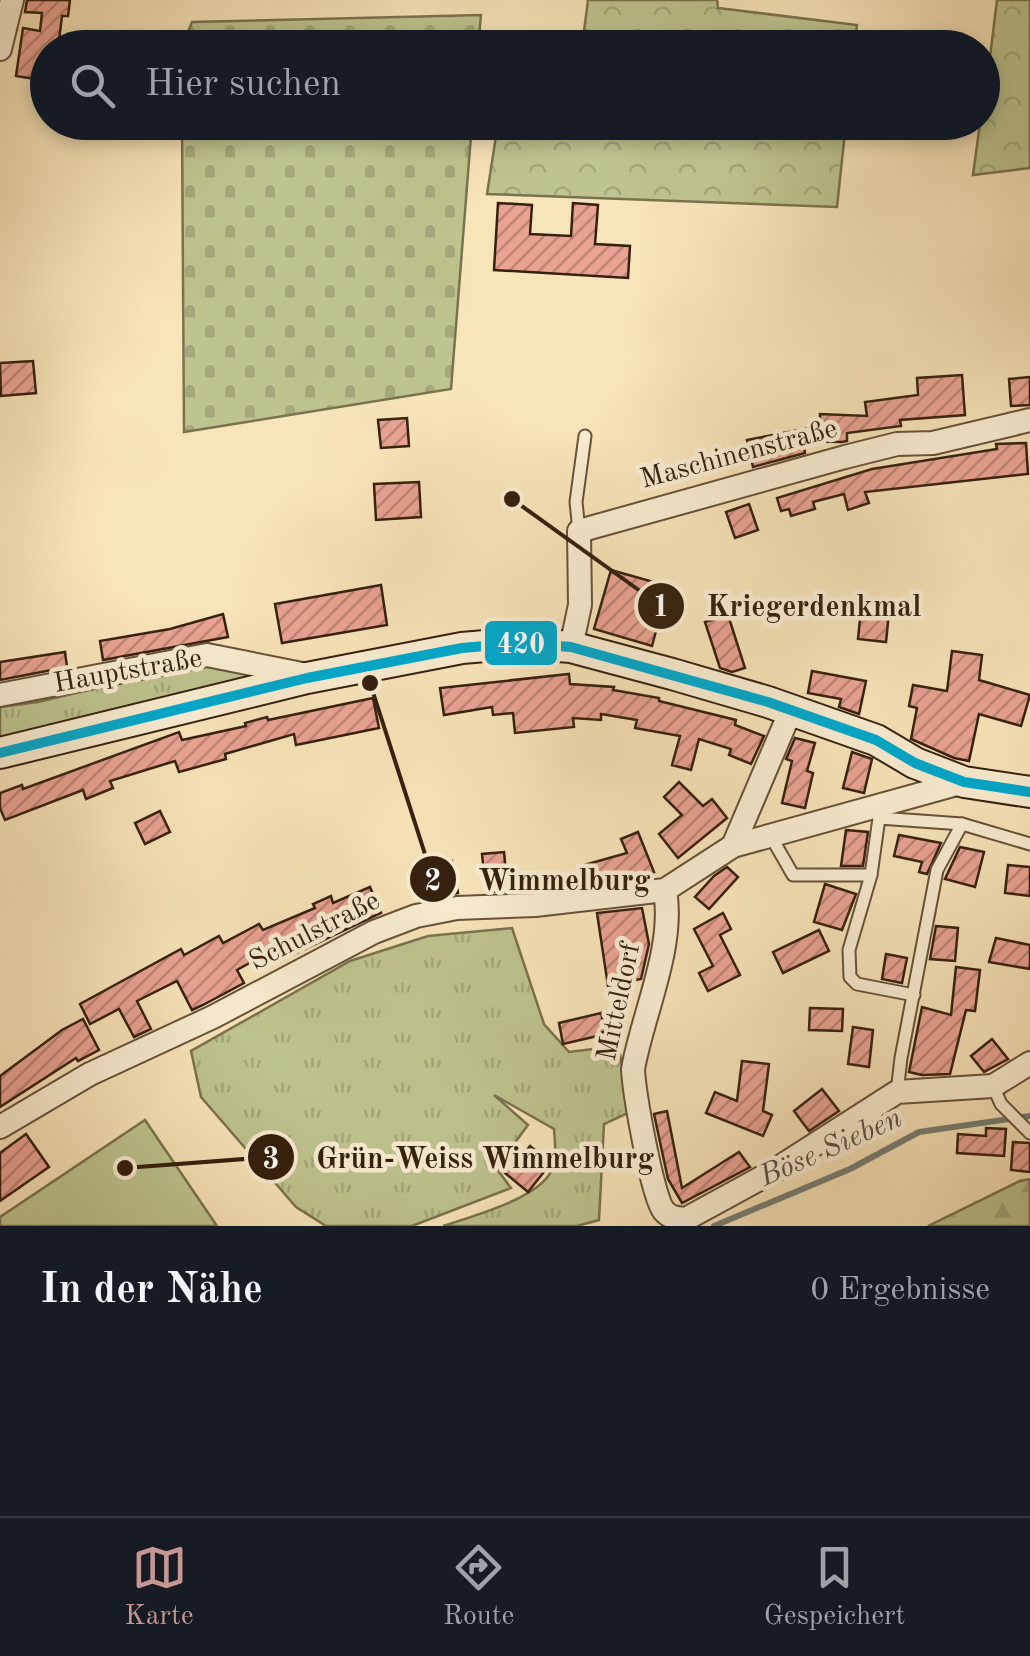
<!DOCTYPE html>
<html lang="de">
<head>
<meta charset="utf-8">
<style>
  body { margin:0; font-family:"Old Standard TT",serif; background:#20242c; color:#f1f3f6 }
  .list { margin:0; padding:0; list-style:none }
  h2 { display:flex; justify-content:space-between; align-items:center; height:130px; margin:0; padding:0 40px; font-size:42px }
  h2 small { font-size:32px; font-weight:400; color:#9ea1a6 }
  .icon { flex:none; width:55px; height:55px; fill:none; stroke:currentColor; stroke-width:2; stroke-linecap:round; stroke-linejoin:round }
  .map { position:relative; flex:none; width:1030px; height:1226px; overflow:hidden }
  .search { position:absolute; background:#171b24; box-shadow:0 5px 15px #0003; left:30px; right:30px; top:30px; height:110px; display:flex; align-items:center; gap:25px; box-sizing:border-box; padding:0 35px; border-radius:55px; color:#9ea1a6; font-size:38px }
  .sheet { height:290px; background:#171b24 }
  nav { display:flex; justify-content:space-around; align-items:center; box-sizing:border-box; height:140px; border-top:2px solid #363941; background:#171b24; font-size:28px; color:#9ea1a6 }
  nav a { display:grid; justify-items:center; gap:5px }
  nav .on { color:#c59692 }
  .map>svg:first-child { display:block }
</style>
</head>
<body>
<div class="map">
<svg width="1030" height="1226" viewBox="0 0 1030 1226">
  <defs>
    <pattern id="grass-tufts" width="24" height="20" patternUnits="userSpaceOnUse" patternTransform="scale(2.5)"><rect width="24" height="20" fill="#bec48f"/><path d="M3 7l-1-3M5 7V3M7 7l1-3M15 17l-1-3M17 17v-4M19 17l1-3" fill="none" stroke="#a4a87a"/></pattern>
    <pattern id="forest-firs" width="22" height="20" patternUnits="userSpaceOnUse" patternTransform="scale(2.5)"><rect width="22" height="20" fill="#bec48f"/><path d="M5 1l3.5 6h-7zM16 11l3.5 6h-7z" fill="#a4a87a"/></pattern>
    <pattern id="cemetery-stones" width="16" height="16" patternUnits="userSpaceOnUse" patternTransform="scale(2.5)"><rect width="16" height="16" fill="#bec48f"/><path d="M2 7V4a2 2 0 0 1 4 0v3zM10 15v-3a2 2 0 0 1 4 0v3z" fill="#a4a87a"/></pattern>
    <pattern id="park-crowns" width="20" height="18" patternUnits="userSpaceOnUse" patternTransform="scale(2.5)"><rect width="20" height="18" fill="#bec48f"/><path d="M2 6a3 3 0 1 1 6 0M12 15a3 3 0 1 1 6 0" fill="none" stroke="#a4a87a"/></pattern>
    <pattern id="building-hatch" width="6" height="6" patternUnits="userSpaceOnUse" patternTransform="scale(2.5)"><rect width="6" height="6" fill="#eaa393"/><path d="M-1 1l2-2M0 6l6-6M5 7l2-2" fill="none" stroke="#be8476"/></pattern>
  </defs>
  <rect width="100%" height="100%" fill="#f8e4b9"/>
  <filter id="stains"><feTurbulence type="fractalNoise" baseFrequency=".002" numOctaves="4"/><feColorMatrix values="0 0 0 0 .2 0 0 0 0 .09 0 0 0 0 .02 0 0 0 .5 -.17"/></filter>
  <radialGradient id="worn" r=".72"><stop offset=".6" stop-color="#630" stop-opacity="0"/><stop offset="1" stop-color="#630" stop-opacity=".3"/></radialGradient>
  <g fill="url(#grass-tufts)" stroke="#7a724e" stroke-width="2.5">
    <path d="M 211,661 L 270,676 L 0,744 L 0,707 L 38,702 Z"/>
    <path d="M 512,928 L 544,1024 L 569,1052 L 619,1046 L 628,1113 L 604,1124 L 599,1220 L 577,1226 L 443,1226 C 471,1217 532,1200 549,1175 C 558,1161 555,1145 554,1129 L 494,1095 L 528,1125 L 496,1168 L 511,1188 L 412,1226 L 326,1226 L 296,1207 L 201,1097 L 191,1051 L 350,961 L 428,936 Z"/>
  </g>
  <path fill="url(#forest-firs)" stroke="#7a724e" stroke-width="2.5" d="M 1030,1179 L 1030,1226 L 928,1226 L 1020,1181 Z"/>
  <g fill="url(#cemetery-stones)" stroke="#7a724e" stroke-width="2.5">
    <path d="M 481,15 L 478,47 L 182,47 L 192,22 Z"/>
    <path d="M 182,123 L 472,123 L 451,389 L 184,432 Z"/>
  </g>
  <g fill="url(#park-crowns)" stroke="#7a724e" stroke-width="2.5">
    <path d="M 588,0 L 717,0 L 718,8 L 857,25 L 854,47 L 582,47 Z"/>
    <path d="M 997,0 L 1030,0 L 1030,168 L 973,175 L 980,123 L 982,122 Z"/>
    <path d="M 498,123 L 846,123 L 837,207 L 487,194 Z"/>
  </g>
  <path fill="#bec48f" stroke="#7a724e" stroke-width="2.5" d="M 145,1120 L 217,1226 L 0,1226 L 0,1217 Z"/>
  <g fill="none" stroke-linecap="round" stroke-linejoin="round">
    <path stroke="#767e75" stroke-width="6" d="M 714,1226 L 850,1169 L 919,1132 L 1030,1116"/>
  </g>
  <g fill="url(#building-hatch)" stroke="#35200e" stroke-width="2.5">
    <path d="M 27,0 L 70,0 L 68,16 L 62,16 L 58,48 L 48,48 L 48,81 L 16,76 L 23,28 L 40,31 L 42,13 L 25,12 Z"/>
    <path d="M 498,203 L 532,205 L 530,234 L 571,236 L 573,203 L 598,205 L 595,244 L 630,246 L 628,278 L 494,270 Z"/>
    <path d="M 33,361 L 36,393 L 1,396 L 0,363 Z"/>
    <path d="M 962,375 L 965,415 L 900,420 L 901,426 L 847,433 L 847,441 L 842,442 L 803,441 L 805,453 L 753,467 L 747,440 L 820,426 L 820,414 L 867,416 L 865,402 L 918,395 L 917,378 Z"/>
    <path d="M 1030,377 L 1030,405 L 1011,406 L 1009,379 Z"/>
    <path d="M 407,418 L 409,446 L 381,448 L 378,420 Z"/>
    <path d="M 1026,443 L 1028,474 L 865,492 L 869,503 L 848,510 L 844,494 L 813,502 L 815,509 L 791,516 L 789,509 L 781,511 L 777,498 L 872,469 L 997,449 L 996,444 Z"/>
    <path d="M 419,482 L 421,517 L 376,520 L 374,484 Z"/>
    <path d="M 749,504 L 758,530 L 735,538 L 726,512 Z"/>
    <path d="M 611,570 L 668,586 L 652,646 L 594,629 Z"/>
    <path d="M 381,585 L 387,625 L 282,643 L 275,604 Z"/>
    <path d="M 861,609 L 889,612 L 886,642 L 858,639 Z"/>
    <path d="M 223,614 L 228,637 L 103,660 L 100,641 L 170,629 Z"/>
    <path d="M 728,615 L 745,668 L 732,672 L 720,668 L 705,622 Z"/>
    <path d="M 952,651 L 982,655 L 979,680 L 1030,695 L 1021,726 L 979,714 L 969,761 L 954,758 L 911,739 L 917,708 L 909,706 L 913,685 L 947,691 Z"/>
    <path d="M 65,652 L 67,667 L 0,680 L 0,662 Z"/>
    <path d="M 812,671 L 866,681 L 859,714 L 839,707 L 841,699 L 808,693 Z"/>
    <path d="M 569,674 L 570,684 L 614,687 L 613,690 L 659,698 L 659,701 L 736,720 L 735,725 L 764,736 L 751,764 L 729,755 L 731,749 L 699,739 L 691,770 L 672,765 L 680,736 L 635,728 L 637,720 L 601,714 L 601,720 L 573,718 L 574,727 L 515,733 L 513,713 L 493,715 L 492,707 L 444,715 L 440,688 Z"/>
    <path d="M 373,698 L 379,728 L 296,745 L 294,734 L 225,754 L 226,759 L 179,772 L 175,761 L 110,781 L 113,788 L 86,799 L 83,790 L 5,820 L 0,808 L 0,793 L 22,785 L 23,789 L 179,732 L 182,740 L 246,726 L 245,723 L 267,717 L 268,720 Z"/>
    <path d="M 795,738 L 815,743 L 807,771 L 813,773 L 805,808 L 782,803 L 792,761 L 786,759 Z"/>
    <path d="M 852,752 L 872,759 L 864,793 L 843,788 Z"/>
    <path d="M 679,782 L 703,806 L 712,799 L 727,818 L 678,858 L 659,834 L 682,815 L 664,797 Z"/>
    <path d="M 160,811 L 170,832 L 145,844 L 135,823 Z"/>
    <path d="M 846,830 L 868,832 L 863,866 L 841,866 Z"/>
    <path d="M 638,832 L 654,872 L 641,878 L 563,887 L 561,880 L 583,875 L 581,866 L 627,853 L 621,839 Z"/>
    <path d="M 899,835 L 941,843 L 927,874 L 919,872 L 922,862 L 894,856 Z"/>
    <path d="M 960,847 L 984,852 L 975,887 L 945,879 Z"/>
    <path d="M 504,852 L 508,891 L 486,892 L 482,854 Z"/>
    <path d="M 452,861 L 458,893 L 436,897 L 430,865 Z"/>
    <path d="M 1008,865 L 1030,867 L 1030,896 L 1005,893 Z"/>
    <path d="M 727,867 L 738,877 L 709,909 L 695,897 L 714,876 Z"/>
    <path d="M 825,884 L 856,894 L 842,930 L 814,922 Z"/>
    <path d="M 370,887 L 381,913 L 294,954 L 289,941 L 237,970 L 244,983 L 203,1005 L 192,1010 L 177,981 L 137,1001 L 151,1029 L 134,1037 L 119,1009 L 90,1024 L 80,1004 L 181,949 L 184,955 L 219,936 L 223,943 L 259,924 L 263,930 L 315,908 L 313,904 L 331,896 L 333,903 Z"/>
    <path d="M 642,908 L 649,944 L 641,979 L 608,986 L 597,913 Z"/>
    <path d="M 723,913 L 731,929 L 720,935 L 740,975 L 708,991 L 699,973 L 713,966 L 694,929 Z"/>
    <path d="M 936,926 L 958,928 L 955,961 L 930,959 Z"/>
    <path d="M 819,930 L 829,951 L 783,973 L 773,952 Z"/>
    <path d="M 996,938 L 1030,945 L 1030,969 L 989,962 Z"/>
    <path d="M 886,954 L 907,958 L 902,983 L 882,979 Z"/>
    <path d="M 956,967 L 980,970 L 975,1011 L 966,1010 L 950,1074 L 922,1075 L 909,1072 L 922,1007 L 951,1015 Z"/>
    <path d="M 810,1008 L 843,1009 L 842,1031 L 809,1030 Z"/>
    <path d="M 601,1013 L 606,1034 L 563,1044 L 559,1023 Z"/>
    <path d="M 83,1019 L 99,1050 L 78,1061 L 76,1058 L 0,1107 L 0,1076 L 62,1030 Z"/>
    <path d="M 853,1027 L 873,1030 L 869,1067 L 848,1064 Z"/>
    <path d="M 992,1039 L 1008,1059 L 984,1072 L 971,1056 Z"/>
    <path d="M 742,1061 L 769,1064 L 763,1111 L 772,1115 L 763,1136 L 706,1113 L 715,1092 L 737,1101 Z"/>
    <path d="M 822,1089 L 839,1111 L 809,1131 L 794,1111 Z"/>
    <path d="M 667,1111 L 682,1188 L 739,1152 L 750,1167 L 682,1203 L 668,1179 L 654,1114 Z"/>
    <path d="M 986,1128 L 1006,1129 L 1004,1156 L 957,1153 L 958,1134 L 986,1136 Z"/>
    <path d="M 26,1134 L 49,1167 L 0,1201 L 0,1153 Z"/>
    <path d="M 1013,1142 L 1030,1143 L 1030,1172 L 1011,1170 Z"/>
    <path d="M 530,1146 L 551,1163 L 528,1192 L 499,1168 L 514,1150 L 522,1156 Z"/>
  </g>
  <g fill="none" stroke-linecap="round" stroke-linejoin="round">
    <defs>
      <g id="lane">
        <path d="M 579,531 L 576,502 L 585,436"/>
        <path d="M 770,835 L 793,875 L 871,875"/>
        <path d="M 914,995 L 857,984 L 850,977 L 849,950 L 871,875 L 879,818 L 962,824 L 1030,844"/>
        <path d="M 993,1086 L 1001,1104 L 1030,1133"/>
        <path d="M 897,1092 L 901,1058 L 937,870 L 962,824"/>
      </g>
      <g id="street">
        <path d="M 0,49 L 12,0"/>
        <path d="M 571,647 L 580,605 L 579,531 L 845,457 L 897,444 L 933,443 L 1030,420"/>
        <path d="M 0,695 L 207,655 L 312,676"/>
        <path d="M 733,846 L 791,710"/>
        <path d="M 665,890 C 675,947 643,1013 633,1069 C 634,1091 652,1197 664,1211 C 670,1218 677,1218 686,1219 L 772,1172 L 897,1092 L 993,1086 L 1030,1063"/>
        <path d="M 0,1127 L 90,1074 L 213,1017 L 374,932 L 416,916 L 457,908 L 535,905 L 665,890 L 733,846 L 964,782"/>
      </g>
      <path id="secondary" d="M 0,753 L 307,678 L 462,648 L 520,643 L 571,647 L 672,674 L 768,702 L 876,740 L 915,763 L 964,782 L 1030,792"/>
    </defs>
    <use href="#lane" stroke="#665139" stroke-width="15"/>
    <use href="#street" stroke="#665139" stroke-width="26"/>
    <use href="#secondary" stroke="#35200e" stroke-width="34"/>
    <use href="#lane" stroke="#faedd2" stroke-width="11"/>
    <use href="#street" stroke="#faedd2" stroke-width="22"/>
    <use href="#secondary" stroke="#faedd2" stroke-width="30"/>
    <defs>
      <path id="bus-1" d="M 0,753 L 307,678 L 462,648 L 520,643 L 571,647 L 768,702 L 876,740 L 915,763 L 964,782 L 1030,792"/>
    </defs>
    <use href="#bus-1" stroke="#faedd2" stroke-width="18"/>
    <use href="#bus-1" stroke="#00a9ce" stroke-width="10"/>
  </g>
  <g text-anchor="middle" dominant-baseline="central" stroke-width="9" stroke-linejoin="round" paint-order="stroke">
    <g font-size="28" fill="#35200e" stroke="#faedd2">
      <text transform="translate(739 455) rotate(-15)">Maschinenstraße</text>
      <text transform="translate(128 672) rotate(-10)">Hauptstraße</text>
      <text transform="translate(315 932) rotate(-27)">Schulstraße</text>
      <text transform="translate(620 1002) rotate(-78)">Mitteldorf</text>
    </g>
    <g font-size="30" font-style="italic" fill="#564f42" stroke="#faedd2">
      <text transform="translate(831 1148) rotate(-24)">Böse Sieben</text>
    </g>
  </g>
  <path fill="none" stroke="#35200e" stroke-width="4" d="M512 499L661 606M370 683L433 879M125 1168L271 1157"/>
  <g fill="#35200e" stroke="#faedd2" stroke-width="4">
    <circle cx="512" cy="499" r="10"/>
    <circle cx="370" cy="683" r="10"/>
    <circle cx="125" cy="1168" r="10"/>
    <circle cx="661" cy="606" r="25"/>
    <circle cx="433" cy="879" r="25"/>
    <circle cx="271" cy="1157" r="25"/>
  </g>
  <g font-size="30" text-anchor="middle" font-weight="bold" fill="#fff">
    <text x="661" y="616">1</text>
    <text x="433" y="890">2</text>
    <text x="271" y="1168">3</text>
  </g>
  <g font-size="30" text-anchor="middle" font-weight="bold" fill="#35200e" stroke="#faedd2" stroke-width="9" stroke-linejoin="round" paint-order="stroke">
    <text x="814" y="616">Kriegerdenkmal</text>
    <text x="564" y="890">Wimmelburg</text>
    <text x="485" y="1168">Grün-Weiss Wimmelburg</text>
  </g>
  <rect stroke="#faedd2" stroke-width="4" x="483" y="619" width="76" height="48" rx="10" fill="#00a9ce"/>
  <g font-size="28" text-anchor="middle" font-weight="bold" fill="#fff">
    <text x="521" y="653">420</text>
  </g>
  <rect width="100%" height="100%" filter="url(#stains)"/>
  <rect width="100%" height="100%" fill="url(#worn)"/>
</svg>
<div class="search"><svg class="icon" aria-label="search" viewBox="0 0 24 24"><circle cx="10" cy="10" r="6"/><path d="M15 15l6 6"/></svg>Hier suchen</div>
</div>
<section class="sheet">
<h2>In der Nähe<small>0 Ergebnisse</small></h2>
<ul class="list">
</ul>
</section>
<nav>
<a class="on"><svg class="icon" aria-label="map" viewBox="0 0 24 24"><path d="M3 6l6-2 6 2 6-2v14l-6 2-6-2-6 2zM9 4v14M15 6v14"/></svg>Karte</a>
<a><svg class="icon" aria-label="directions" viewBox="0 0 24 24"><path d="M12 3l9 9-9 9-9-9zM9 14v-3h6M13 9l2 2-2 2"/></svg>Route</a>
<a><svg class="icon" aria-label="saved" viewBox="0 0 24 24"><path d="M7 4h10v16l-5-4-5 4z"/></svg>Gespeichert</a>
</nav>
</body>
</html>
